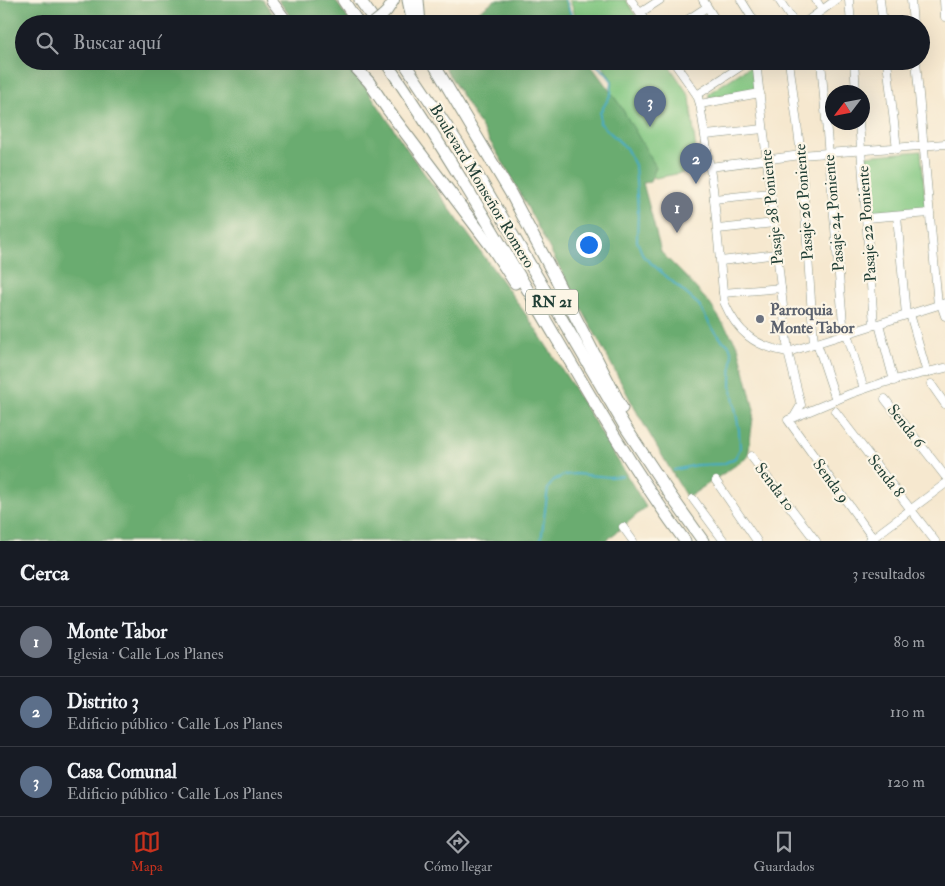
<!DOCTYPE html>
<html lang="es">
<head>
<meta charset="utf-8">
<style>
  body { margin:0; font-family:"IM FELL Double Pica",serif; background:#20242c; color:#f1f3f6 }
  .compass { position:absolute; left:825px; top:85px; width:45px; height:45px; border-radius:50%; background:#171b24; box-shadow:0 5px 20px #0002; rotate:238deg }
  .you { position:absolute; left:588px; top:244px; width:18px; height:18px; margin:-12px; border:4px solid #fff; border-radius:50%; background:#1a73e8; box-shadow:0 0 0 8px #1a73e833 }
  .badge { display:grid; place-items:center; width:32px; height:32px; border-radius:50%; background:#c8321e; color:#fff; font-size:16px; font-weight:700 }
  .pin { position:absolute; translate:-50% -41px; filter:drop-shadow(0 1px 2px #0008) }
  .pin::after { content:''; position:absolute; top:26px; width:18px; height:15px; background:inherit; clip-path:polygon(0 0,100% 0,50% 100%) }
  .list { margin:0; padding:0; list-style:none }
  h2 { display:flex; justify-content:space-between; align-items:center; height:65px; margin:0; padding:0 20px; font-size:21px }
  h2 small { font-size:16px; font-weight:400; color:#9ea1a6 }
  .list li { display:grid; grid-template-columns:32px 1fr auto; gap:15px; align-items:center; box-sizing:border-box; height:70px; padding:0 20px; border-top:1px solid #363941 }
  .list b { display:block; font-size:19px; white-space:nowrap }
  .list p { margin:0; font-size:16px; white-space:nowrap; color:#9ea1a6 }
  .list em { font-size:16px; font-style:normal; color:#9ea1a6 }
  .icon { flex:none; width:28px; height:28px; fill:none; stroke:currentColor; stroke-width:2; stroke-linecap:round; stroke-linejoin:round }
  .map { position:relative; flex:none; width:945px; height:541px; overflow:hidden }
  .search { position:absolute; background:#171b24; box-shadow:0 5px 20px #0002; left:15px; right:15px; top:15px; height:55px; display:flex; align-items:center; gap:12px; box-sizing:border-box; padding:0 18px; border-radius:28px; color:#9ea1a6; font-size:19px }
  .sheet { height:275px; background:#171b24 }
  nav { display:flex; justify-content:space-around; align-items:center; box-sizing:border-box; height:70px; border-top:1px solid #363941; background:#171b24; font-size:14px; color:#9ea1a6 }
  nav a { display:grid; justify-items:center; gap:2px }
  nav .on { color:#c8321e }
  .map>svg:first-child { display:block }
</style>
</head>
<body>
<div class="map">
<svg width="945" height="541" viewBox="0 0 945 541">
  <rect width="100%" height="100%" fill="#fcf5e5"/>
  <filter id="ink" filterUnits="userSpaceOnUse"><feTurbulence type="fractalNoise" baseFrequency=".02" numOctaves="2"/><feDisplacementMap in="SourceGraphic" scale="10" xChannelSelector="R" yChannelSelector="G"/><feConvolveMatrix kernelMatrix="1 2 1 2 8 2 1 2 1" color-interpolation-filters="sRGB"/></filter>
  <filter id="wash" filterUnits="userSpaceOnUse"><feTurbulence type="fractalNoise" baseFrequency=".0096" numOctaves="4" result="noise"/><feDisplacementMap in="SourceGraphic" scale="20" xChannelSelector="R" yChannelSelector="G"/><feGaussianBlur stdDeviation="1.12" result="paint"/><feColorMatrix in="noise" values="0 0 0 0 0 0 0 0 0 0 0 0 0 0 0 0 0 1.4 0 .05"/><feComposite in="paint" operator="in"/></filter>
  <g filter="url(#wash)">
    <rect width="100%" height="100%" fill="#f6e8cf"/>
    <g fill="#83c882" stroke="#51825b">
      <path d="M 569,0 L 626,0 L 641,24 L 578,24 L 571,3 Z"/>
      <path d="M 600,61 L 666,61 L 690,97 L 698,170 L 655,178 L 617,131 L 608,114 L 612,81 Z"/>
      <path d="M 754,64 L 757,91 L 709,98 L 709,93 Z"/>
      <path d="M 921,151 L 926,210 L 870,215 L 865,156 Z"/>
    </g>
    <g fill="#6aac70" stroke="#447452">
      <path d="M 0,0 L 263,0 L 280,24 L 24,24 L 24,61 L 340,62 L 354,73 L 365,86 L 411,155 L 527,316 L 572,385 L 646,507 L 606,541 L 0,541 Z"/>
      <path d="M 278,0 L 335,0 L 352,24 L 301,24 L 291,17 Z"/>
      <path d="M 495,0 L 565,0 L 568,4 L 574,24 L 461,24 Z"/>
      <path d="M 441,61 L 588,61 L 620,105 L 656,167 L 650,182 L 643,183 L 661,252 L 685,276 L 710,304 L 738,346 L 754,410 L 748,457 L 687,498 L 639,416 L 508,171 Z"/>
    </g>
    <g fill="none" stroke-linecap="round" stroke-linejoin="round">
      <g stroke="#45abc4" stroke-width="2">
        <path d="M 565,0 L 567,3 L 574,24"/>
        <path d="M 592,61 L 605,72 L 612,81 L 611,94 L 600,113 L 600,123 L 626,148 L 635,165 L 638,211 L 637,241 L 643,256 L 699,305 L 712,328 L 722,340 L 729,345 L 732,354 L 731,385 L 739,430 L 740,449 L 735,458 L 723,464 L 696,465 L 674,470"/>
        <path d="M 541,541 L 548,488 L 554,480 L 565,475 L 576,474 L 609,477 L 622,476"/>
      </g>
    </g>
  </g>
  <g filter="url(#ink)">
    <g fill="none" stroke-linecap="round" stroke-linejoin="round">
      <defs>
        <g id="minor">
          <path d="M 631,0 L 647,24"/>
          <path d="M 703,0 L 718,24"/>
          <path d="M 741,0 L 756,24"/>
          <path d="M 779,0 L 795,24"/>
          <path d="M 816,0 L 822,10"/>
          <path d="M 849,0 L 851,24"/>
          <path d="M 880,0 L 883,24"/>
          <path d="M 911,0 L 913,24"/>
          <path d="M 944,0 L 945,17"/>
          <path d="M 640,13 L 660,0"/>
          <path d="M 681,24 L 707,7"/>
          <path d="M 803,24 L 836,0"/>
          <path d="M 673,61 L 697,95 L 700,104 L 713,188 L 724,302 C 737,332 755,347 788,352 L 945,303"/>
          <path d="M 756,61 L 788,352 L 801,405 L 794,417"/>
          <path d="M 789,61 L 801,155 L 814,344"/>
          <path d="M 821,61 L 844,335"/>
          <path d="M 854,61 L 856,92"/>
          <path d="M 887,61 L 897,149"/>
          <path d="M 916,61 L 938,305"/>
          <path d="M 697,95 L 749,61"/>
          <path d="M 700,104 L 760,93"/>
          <path d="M 859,122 L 874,325"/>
          <path d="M 706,135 L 763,129"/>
          <path d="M 710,167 L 801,155 L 945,144"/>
          <path d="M 714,199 L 770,193"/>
          <path d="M 897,216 L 906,315"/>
          <path d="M 866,218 L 930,213"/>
          <path d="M 718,229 L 774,223"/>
          <path d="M 721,261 L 777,254"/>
          <path d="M 723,293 L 781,288"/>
          <path d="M 941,304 L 945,316"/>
          <path d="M 910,314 L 927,373"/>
          <path d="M 879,324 L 894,381"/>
          <path d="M 847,334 L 864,389"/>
          <path d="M 817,343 L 836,400"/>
          <path d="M 931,384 L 945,404"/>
          <path d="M 885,399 L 945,476"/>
          <path d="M 835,411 L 935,541"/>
          <path d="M 751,456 L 816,541"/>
          <path d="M 716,481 L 757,541"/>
          <path d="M 693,499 L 724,541"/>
          <path d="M 623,527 L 633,541"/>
          <path d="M 870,540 L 945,484"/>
          <path d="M 875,541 L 788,420 L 850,394 L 882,383 L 945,368"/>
        </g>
        <g id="major">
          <path d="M 271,0 L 289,24"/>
          <path d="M 382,16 L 387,11 L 394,0"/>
        </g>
        <g id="highway">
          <path d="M 343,0 L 359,24"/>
          <path d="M 360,0 L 377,24"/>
          <path d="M 408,0 L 413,24"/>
          <path d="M 418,0 L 420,24"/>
          <path d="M 348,61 L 354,66 L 369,82 L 388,110 L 493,249 L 515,283"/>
          <path d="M 385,61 C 446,150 500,243 555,336 C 596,406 637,476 685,541"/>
          <path d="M 403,61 L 460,146 L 484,186 L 624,425 L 671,496 L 703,541"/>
          <path d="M 432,61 L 511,194 L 556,279 L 622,408"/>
        </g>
      </defs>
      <use href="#minor" stroke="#8a9282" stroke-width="9"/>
      <use href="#major" stroke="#8a9282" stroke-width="12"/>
      <use href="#highway" stroke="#8a9282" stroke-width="13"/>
      <use href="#minor" stroke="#fff" stroke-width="8"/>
      <use href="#major" stroke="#fff" stroke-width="10"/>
      <use href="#highway" stroke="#fff" stroke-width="11"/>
      <defs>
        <path id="major-bridge" d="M 372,24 L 382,16"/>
      </defs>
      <use href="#major-bridge" stroke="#8a9282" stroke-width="12" stroke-linecap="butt"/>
      <use href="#major-bridge" stroke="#fff" stroke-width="10"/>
    </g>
  </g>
  <circle fill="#6b7280" stroke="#fcf5e5" stroke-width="2" cx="760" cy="319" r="5"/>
  <g text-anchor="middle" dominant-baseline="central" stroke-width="4.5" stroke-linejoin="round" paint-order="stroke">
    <rect fill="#fcf5e5" stroke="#617469" stroke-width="1" x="526" y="289.5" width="52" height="25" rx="4"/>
    <g font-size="15" font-weight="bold" fill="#1f3d34">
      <text x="552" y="302">RN 21</text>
    </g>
    <g font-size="16" fill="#1f3d34" stroke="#fcf5e5">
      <text transform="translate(482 186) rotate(59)">Boulevard Monseñor Romero</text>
      <text transform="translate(804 202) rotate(-94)">Pasaje 26 Poniente</text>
      <text transform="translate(772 207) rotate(-96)">Pasaje 28 Poniente</text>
      <text transform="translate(834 213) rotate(-95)">Pasaje 24 Poniente</text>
      <text transform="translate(867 224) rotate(-94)">Pasaje 22 Poniente</text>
      <text transform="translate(906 426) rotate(52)">Senda 6</text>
      <text transform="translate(886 476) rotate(52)">Senda 8</text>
      <text transform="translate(831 481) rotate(54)">Senda 9</text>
      <text transform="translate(775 487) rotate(53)">Senda 10</text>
    </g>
    <g font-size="16" font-weight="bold" fill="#5b616d" stroke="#fcf5e5" text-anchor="start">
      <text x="770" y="310">Parroquia<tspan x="770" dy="18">Monte Tabor</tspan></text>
    </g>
  </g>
</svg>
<svg class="compass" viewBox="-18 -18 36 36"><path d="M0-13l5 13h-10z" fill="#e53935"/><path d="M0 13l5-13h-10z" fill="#9ea1a6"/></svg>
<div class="you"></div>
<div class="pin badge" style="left:677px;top:233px;background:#6b7280">1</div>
<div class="pin badge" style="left:696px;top:184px;background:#5c6f8a">2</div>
<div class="pin badge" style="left:650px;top:127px;background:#5c6f8a">3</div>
<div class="search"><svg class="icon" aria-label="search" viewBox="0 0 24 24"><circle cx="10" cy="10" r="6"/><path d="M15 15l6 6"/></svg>Buscar aquí</div>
</div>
<section class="sheet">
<h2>Cerca<small>3 resultados</small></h2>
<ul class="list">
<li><span class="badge" style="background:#6b7280">1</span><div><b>Monte Tabor</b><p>Iglesia · Calle Los Planes</p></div><em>80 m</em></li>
<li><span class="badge" style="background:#5c6f8a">2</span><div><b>Distrito 3</b><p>Edificio público · Calle Los Planes</p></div><em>110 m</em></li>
<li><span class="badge" style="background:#5c6f8a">3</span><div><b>Casa Comunal</b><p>Edificio público · Calle Los Planes</p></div><em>120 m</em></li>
</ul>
</section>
<nav>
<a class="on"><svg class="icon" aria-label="map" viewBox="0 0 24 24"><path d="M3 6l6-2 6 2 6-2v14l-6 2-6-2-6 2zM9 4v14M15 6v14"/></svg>Mapa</a>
<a><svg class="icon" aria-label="directions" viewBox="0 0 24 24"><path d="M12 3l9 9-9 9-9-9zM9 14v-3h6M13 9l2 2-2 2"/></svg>Cómo llegar</a>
<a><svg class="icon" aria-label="saved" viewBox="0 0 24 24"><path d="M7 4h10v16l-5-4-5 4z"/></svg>Guardados</a>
</nav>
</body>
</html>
